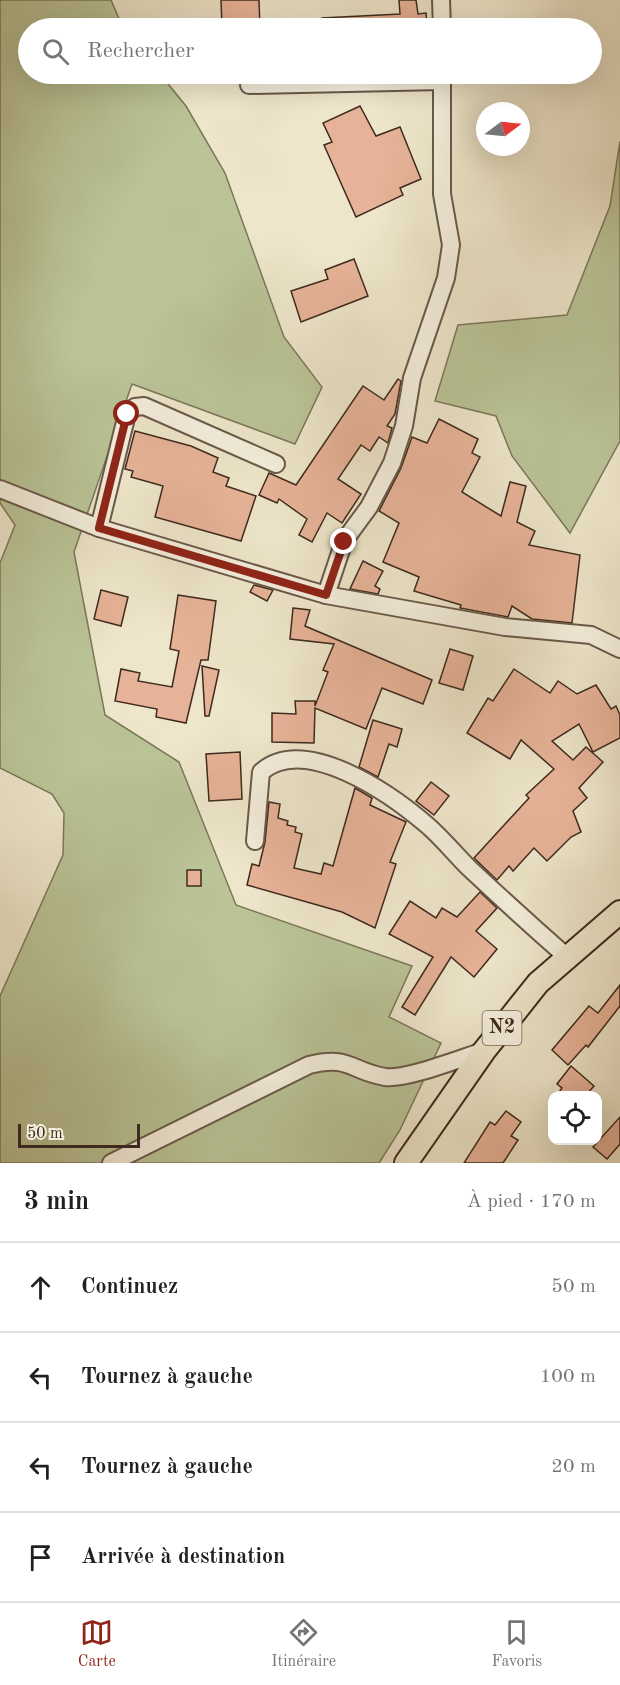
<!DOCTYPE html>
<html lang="fr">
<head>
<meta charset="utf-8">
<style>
  body { margin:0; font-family:"Old Standard TT",serif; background:#f6f6f6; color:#202124 }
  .controls { position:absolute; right:18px; bottom:18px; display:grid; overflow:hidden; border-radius:12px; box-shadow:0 6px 24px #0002 }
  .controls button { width:54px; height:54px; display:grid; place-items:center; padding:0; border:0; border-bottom:2px solid #e0e0e0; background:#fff; color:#202124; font:30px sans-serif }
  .compass { position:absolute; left:476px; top:102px; width:54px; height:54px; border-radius:50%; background:#fff; box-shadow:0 6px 24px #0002; rotate:74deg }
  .scale { position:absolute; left:18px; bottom:15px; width:122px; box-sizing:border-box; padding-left:6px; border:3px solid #3e2a1e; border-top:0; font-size:16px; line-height:21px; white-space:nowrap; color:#3e2a1e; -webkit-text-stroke:4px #f4efdd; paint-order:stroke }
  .stop { position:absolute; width:18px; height:18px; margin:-14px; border:4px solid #8f2418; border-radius:50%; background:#fff }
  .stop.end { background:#8f2418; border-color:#fff; box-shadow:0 2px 6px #0008 }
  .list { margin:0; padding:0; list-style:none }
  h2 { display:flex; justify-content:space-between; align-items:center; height:78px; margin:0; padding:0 24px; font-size:26px }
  h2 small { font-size:20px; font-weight:400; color:#757577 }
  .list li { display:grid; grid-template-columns:39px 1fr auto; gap:18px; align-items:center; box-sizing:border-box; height:90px; padding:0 24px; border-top:2px solid #e0e0e0 }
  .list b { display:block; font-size:22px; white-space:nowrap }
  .list em { font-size:20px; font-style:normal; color:#757577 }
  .icon { flex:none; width:33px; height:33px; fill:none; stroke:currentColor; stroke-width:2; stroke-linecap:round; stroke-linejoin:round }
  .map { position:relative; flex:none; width:620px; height:1163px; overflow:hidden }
  .search { position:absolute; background:#fff; box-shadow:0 6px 24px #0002; left:18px; right:18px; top:18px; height:66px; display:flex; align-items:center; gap:15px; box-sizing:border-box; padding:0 21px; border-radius:33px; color:#757577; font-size:22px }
  .sheet { height:438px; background:#fff }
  nav { display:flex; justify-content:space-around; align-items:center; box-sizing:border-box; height:84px; border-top:2px solid #e0e0e0; background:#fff; font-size:16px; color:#757577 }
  nav a { display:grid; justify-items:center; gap:3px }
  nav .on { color:#8f2418 }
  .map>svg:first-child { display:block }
</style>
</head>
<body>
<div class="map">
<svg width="620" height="1163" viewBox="0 0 620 1163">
  <rect width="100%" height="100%" fill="#eee6cb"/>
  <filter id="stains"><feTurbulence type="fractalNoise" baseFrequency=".00333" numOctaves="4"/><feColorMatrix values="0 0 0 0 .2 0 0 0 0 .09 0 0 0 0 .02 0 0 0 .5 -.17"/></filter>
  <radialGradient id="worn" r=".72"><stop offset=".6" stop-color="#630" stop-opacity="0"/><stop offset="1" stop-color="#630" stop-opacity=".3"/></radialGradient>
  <g fill="#bac497" stroke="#7c775a" stroke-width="1.5">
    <path d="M 0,0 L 111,0 L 123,28 L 28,28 L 28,74 L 160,74 L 186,106 L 225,173 L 284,337 L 322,387 L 295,444 L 132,384 L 74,552 L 105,715 L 179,762 L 236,905 L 412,966 L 389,1017 L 441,1043 L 400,1130 L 379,1163 L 0,1163 L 0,996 L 63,855 L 64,813 L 52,794 L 0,768 L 0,563 L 15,525 L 0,503 Z"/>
    <path d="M 620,141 L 620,441 L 570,533 L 512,456 L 496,416 L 435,401 L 458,325 L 567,315 L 610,206 Z"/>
  </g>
  <g fill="#e7b398" stroke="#3e2a1e" stroke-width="1.5">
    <path d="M 221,0 L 259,0 L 260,28 L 222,28 Z"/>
    <path d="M 399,0 L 416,0 L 418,14 L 426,13 L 427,28 L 322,28 L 322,18 L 400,14 Z"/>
    <path d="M 360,106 L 376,136 L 400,127 L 421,179 L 400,188 L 403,195 L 356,217 L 324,145 L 332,142 L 323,123 Z"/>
    <path d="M 354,259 L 368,296 L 301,322 L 291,291 L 328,279 L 325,270 Z"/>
    <path d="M 398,379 L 401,381 L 395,414 L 387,426 L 392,428 L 388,443 L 379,437 L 370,451 L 361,445 L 338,479 L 361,494 L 342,523 L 327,513 L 312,542 L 299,535 L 307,519 L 279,499 L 277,503 L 259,495 L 269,473 L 296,485 L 363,386 L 384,400 Z"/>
    <path d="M 439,419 L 478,439 L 472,453 L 480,457 L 462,492 L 501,516 L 510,482 L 526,486 L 517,522 L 535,531 L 529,545 L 580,555 L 572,623 L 532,619 L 512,606 L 508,617 L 460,608 L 461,605 L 414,591 L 419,577 L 383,562 L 399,523 L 379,511 L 401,468 L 412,437 L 427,443 Z"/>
    <path d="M 135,431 L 191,446 L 218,458 L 213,472 L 229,478 L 226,486 L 256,496 L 241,541 L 155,517 L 163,486 L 131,477 L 133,471 L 125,469 Z"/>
    <path d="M 363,561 L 383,571 L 375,586 L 380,589 L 378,594 L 350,589 Z"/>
    <path d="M 254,585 L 273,590 L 267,601 L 250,592 Z"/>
    <path d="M 101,590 L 128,597 L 121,626 L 94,619 Z"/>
    <path d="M 178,595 L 216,601 L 208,660 L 201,660 L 186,723 L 156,717 L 157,709 L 115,701 L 121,669 L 140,673 L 138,681 L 172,687 L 179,651 L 170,649 Z"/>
    <path d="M 293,608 L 310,610 L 305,626 L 432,680 L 423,704 L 382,688 L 366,729 L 315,708 L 314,743 L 272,742 L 272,713 L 296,714 L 295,701 L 315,701 L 315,706 L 328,672 L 323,670 L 334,644 L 290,639 Z"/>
    <path d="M 450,649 L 473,656 L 463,690 L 439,683 Z"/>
    <path d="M 202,666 L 219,670 L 209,716 L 205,716 Z"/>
    <path d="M 514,669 L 550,693 L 558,681 L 577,694 L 596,685 L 611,709 L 616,706 L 620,715 L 620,738 L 593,752 L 579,724 L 552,741 L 573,760 L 586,747 L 603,762 L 579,788 L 587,798 L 573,811 L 581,832 L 571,837 L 547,861 L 534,848 L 513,871 L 509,866 L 497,880 L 474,858 L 529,798 L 526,795 L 554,769 L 521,740 L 510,759 L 467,733 L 488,698 L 493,701 Z"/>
    <path d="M 373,720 L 402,729 L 397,747 L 389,744 L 378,777 L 359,767 Z"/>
    <path d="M 240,752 L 242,799 L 209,801 L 206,754 Z"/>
    <path d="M 431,782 L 449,796 L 434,815 L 416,801 Z"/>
    <path d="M 355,788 L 372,798 L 370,805 L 406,822 L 390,862 L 396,864 L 375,928 L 342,912 L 247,885 L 252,864 L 259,866 L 265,842 L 269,802 L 280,804 L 278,818 L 288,821 L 287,825 L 296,827 L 295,832 L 302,834 L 294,868 L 321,874 L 324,863 L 333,866 Z"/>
    <rect x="187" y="870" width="14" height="16"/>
    <path d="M 480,892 L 497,908 L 476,931 L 497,949 L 474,977 L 451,957 L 415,1015 L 402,1007 L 433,957 L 389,934 L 410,901 L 436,918 L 442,908 L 457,917 Z"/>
    <path d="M 620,985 L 620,1006 L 588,1047 L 586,1045 L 568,1065 L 552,1050 L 589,1006 L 598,1013 Z"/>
    <path d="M 571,1066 L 594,1086 L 586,1095 L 557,1095 L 562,1088 L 557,1084 Z"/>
    <path d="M 506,1111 L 521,1122 L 511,1136 L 518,1140 L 503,1163 L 464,1163 L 490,1122 L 495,1125 Z"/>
    <path d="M 620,1117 L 620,1144 L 607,1159 L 593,1147 Z"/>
  </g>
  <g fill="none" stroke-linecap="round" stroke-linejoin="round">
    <defs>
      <g id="minor">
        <path d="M 441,0 L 442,28"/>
        <path d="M 249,85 L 442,81"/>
        <path d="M 0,489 L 99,528 L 326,595 L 505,627 L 591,635 L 620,649"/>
        <path d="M 99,528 L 127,414 L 135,407 L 144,406 L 276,464"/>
        <path d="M 326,595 L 344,541 L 369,507 L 392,463 L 404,426 L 412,378 L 446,278 L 451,245 L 442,194 L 442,74"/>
        <path d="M 255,841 L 261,772 C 305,733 392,795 427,825 C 442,838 455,854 469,868 C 501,898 534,928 567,957"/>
        <path d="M 111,1163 L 309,1065 C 350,1055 350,1071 385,1077 C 406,1080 461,1058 484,1051"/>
      </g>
      <path id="highway" d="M 406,1163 L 484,1051 L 538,983 L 620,912"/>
    </defs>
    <use href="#minor" stroke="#6a5949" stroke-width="20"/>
    <use href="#highway" stroke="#3e2a1e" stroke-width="26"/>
    <use href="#minor" stroke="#f4efdd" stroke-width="16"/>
    <use href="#highway" stroke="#eee6cb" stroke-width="22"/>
  </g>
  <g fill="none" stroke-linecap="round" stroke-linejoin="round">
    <path stroke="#8f2418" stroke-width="8" d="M 127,414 L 99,528 L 326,595 L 344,542"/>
  </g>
  <g text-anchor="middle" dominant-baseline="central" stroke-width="4.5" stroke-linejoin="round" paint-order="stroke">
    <rect fill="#f4efdd" stroke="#756557" stroke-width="1.5" x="482.5" y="1011" width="39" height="34" rx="4.5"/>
    <g font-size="20" font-weight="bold" fill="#3e2a1e">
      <text x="502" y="1028">N2</text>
    </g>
  </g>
  <rect width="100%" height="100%" filter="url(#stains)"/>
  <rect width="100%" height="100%" fill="url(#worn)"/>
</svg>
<div class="controls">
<button><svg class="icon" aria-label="locate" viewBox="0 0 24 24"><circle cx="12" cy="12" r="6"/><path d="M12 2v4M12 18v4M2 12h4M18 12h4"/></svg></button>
</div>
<svg class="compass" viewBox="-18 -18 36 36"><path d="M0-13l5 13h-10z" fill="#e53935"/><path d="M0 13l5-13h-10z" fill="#757577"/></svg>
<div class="scale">50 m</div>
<div class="stop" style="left:127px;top:414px"></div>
<div class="stop end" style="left:344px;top:542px"></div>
<div class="search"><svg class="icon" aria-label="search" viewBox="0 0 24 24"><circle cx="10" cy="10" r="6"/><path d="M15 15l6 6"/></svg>Rechercher</div>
</div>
<section class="sheet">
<h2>3 min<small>À pied · 170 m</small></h2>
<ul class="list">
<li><svg class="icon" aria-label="ahead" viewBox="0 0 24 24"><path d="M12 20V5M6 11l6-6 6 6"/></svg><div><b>Continuez</b></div><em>50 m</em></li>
<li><svg class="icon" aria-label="left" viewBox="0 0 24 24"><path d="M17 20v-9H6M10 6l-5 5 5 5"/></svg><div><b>Tournez à gauche</b></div><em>100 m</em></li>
<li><svg class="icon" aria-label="left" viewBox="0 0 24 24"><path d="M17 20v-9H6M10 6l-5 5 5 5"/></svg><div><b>Tournez à gauche</b></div><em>20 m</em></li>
<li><svg class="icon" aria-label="arrive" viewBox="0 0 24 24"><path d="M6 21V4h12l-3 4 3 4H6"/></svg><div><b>Arrivée à destination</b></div></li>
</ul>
</section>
<nav>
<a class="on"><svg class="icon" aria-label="map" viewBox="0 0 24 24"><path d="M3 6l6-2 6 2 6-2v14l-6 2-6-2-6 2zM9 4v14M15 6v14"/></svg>Carte</a>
<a><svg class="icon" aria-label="directions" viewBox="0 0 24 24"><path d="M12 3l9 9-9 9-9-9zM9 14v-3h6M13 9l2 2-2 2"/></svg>Itinéraire</a>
<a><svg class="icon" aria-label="saved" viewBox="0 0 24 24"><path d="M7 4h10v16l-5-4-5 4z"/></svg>Favoris</a>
</nav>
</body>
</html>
